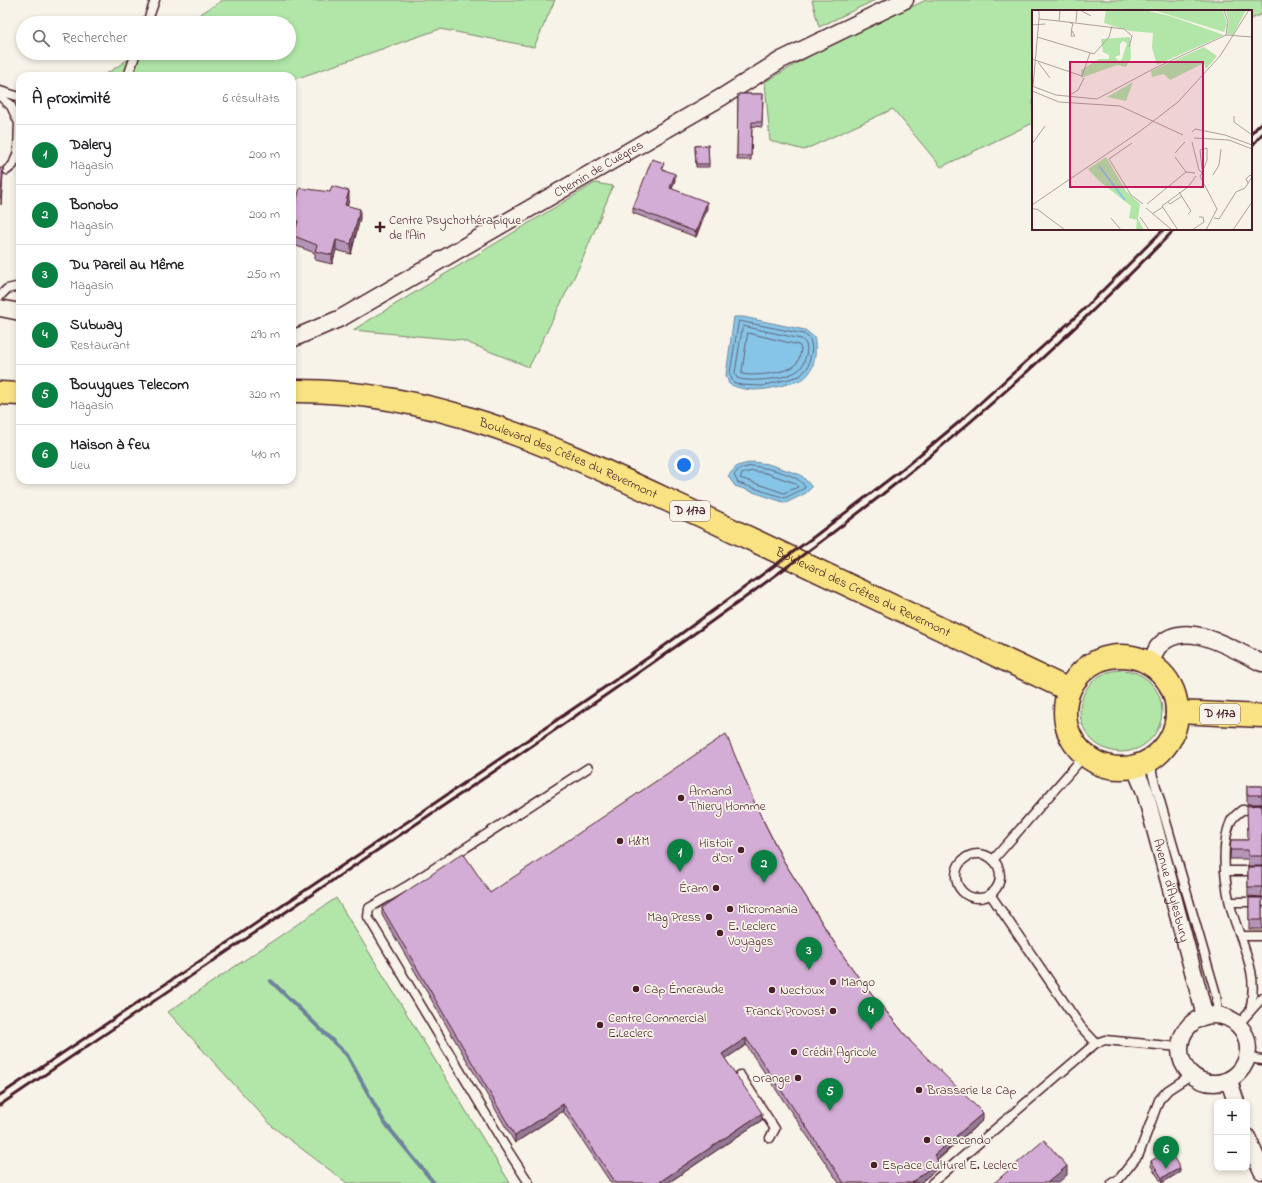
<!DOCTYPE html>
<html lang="fr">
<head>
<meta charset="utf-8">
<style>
  body { margin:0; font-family:"Indie Flower",sans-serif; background:#f6f6f6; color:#202124 }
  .controls { position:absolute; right:12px; bottom:12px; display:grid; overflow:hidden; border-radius:8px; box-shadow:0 2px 6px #0003 }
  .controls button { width:36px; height:36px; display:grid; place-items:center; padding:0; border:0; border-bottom:1px solid #e0e0e0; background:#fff; color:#202124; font:20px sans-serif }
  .you { position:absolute; left:684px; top:465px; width:14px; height:14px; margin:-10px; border:3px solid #fff; border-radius:50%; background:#1a73e8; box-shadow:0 0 0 6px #1a73e833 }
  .badge { display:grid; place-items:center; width:26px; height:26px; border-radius:50%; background:#0b8043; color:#fff; font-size:13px; font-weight:700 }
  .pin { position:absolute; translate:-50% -33px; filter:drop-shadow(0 1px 2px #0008) }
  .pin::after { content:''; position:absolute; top:21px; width:14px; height:12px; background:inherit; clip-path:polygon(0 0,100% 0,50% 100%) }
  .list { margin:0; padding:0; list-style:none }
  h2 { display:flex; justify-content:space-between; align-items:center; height:52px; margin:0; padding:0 16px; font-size:17px }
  h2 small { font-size:13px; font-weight:400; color:#757577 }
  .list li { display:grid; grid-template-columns:26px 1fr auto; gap:12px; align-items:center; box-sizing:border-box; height:60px; padding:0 16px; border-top:1px solid #e0e0e0 }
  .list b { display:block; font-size:15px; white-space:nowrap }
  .list p { margin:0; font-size:13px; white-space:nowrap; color:#757577 }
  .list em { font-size:13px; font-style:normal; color:#757577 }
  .icon { flex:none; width:22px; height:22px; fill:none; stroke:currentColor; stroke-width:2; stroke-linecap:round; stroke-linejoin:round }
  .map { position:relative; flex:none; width:1262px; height:1183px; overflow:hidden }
  .search { position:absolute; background:#fff; box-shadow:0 2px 6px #0003; left:16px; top:16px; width:280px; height:44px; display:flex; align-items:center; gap:10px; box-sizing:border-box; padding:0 14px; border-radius:22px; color:#757577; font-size:15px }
  .panel { position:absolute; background:#fff; box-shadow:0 2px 6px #0003; left:16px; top:72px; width:280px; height:412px; border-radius:12px }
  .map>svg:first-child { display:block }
</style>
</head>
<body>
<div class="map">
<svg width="1262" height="1183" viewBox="0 0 1262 1183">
  <rect width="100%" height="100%" fill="#f7f3e8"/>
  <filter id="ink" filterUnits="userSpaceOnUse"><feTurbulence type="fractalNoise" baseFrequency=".025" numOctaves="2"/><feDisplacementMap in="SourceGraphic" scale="8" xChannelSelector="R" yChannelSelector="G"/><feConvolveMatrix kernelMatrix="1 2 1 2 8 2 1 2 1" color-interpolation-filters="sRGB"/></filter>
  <g filter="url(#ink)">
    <g fill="#b1e6a8" stroke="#7e826a">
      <path d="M 223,0 L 555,0 L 534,47 L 440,29 L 292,80 L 292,76 L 103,76 L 138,53 L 289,53 L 289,23 L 186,23 Z"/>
      <path d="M 812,0 L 875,0 L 819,27 Z"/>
      <path d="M 926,0 L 1262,0 L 1262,14 L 1251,19 L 1251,11 L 1033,11 L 1033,123 L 941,167 L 893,109 L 804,150 L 770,141 L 765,82 L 813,54 Z"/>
      <path d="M 595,183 L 613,186 L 581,263 L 529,367 L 461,340 L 353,330 Z"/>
      <circle cx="1121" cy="711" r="41"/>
      <path d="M 336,898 L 510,1183 L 347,1183 L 273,1127 L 168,1012 Z"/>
    </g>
    <g fill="#86c5e7" stroke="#6e839c">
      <path d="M 734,317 L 743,317 L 805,330 L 814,337 C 817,350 816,373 801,380 C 794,383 786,384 780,386 C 762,391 746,392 729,384 L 726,375 Z"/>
      <path d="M 753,462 L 768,464 L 801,475 L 812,487 L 806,493 L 786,503 L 735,486 L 728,476 L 737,466 Z"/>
    </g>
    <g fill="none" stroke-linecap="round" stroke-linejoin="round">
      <g stroke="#626176" stroke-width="1">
        <path d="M 739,321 L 804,334 L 810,339 L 812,349 L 808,367 L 800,376 L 762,386 L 741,385 L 733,382 L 730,374 Z"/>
        <path d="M 743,326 L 801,339 C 807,343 808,348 806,355 C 804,361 803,368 797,371 C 786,379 749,383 737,378 L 735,374 Z"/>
        <path d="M 748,333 L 799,345 L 801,349 C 800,355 799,363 793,367 C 782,373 754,377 742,374 Z"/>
        <path d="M 753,466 C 766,468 801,474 805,488 L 785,498 L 738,483 L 734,475 L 739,469 Z"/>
        <path d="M 753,471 L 766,473 L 795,483 L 798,487 L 784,493 L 740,478 L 742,474 Z"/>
      </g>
      <path stroke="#6e839c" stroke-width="4" d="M 271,981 L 347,1055 L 384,1122 L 434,1183"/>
      <defs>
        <g id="service">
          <path d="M 147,23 L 155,0"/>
          <path d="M 128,76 L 136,53"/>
          <path d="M 0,91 L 20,97"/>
          <path d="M 0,96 L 11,106 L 19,123 L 18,152 L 13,165 L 7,170"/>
          <path d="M 0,296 L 7,289 L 20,286"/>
          <path d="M 1152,759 L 1152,773 L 1216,994 L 1218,1015"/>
          <circle cx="978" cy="876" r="22"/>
          <path d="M 993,860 L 1085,755"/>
          <path d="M 1225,871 L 1262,871"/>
          <path d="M 990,894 L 1081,1027 L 1096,1043"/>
          <path d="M 1230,902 L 1262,902"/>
          <path d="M 1241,936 L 1262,936"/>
          <path d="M 1250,1011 C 1253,997 1254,985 1251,971 C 1247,951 1238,932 1232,912 C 1225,887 1220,845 1231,821 C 1233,817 1238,813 1242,810 L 1262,809"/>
          <path d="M 1238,1025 L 1262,998"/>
          <path d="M 1248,1058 L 1262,1060"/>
          <path d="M 740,1075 L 775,1129 L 770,1138"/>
          <path d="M 529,1183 L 505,1146 L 368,917 L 369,908 L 407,886 L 588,768"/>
          <path d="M 932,1183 L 1096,1043 L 1105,1040 L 1179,1047"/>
          <path d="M 1112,1183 L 1119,1179 L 1139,1154 L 1159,1100 L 1168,1090 L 1191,1075"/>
        </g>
        <g id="minor">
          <path d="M 0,308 L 20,312"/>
          <path id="s1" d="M 292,339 L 341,318 L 722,97 L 781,60 L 905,0"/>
          <path d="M 1150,664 C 1153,659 1155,651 1158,647 C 1185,616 1233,650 1262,663"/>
          <path id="s2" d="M 1134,766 L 1145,792 L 1205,1016"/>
          <circle cx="1214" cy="1049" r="34"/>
          <path d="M 1229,1081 L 1236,1102"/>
          <path d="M 1247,1137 L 1262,1171"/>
        </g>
        <g id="primary">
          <path id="s3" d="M 292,391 C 448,389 577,459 715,522 C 833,577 951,634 1069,690"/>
          <path d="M 0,393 L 20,394"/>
          <circle cx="1121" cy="712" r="56"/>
          <path d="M 1177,712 L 1262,716"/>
        </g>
      </defs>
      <use href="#service" stroke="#4a1f2b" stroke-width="11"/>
      <use href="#minor" stroke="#4a1f2b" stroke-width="19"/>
      <use href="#primary" stroke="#4a1f2b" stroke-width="25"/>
      <use href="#service" stroke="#f7f3e8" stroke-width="8"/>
      <use href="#minor" stroke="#f7f3e8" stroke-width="16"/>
      <use href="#primary" stroke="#f8e281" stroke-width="22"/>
      <g stroke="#4a1f2b" stroke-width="3">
        <path d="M 1251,134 L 1262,122"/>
        <path d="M 1251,147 L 1262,134"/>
        <path d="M 0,1095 L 410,820 L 649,657 L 815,536 L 900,471 L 958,423 L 1082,311 L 1164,229"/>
        <path d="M 0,1105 C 171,989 343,875 514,758 C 646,668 778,578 903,478 C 999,401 1089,317 1175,229"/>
      </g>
    </g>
    <g fill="#b595b7" stroke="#4a1f2b">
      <path d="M 738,94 L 763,94 L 762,127 L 752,126 L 751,160 L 737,160 Z"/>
      <path d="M 708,145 L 709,167 L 696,167 L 695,146 Z"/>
      <path d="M 664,169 L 675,180 L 672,189 L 707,208 L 696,237 L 633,213 L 633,208 Z"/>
      <path d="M 349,200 L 347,206 L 360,218 L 351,254 L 336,250 L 332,264 L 315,260 L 315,253 L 294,245 L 294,236 L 295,230 L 292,229 L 292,205 L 295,206 Z"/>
      <rect x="1247" y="786" width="15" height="18"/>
      <path d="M 1262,805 L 1262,866 L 1248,866 L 1248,859 L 1230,859 L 1231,840 L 1248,840 Z"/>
      <path d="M 756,806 L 783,860 L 837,947 L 859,978 L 911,1042 L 983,1120 L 938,1160 L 938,1168 L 920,1183 L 839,1183 L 746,1045 L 725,1059 L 762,1120 L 668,1183 L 611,1183 L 563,1111 L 515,1143 L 382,915 L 382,908 L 490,893 Z"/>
      <path d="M 1248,867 L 1262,867 L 1262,897 L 1248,896 Z"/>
      <rect x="1249" y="898" width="13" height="31"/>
      <path d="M 1151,1161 L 1180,1172 L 1162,1183 L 1151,1166 Z"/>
    </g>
    <g fill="#947995" stroke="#4a1f2b">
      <path d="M 3,168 L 3,175 L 1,205 L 1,198 Z"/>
      <path d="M 675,174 L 675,180 L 670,194 L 670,188 Z"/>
      <path d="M 349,191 L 349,200 L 345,214 L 345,205 Z"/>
      <path d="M 707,202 L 707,208 L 696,237 L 696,232 Z"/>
      <path d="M 360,209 L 360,218 L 351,254 L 351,244 Z"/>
      <path d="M 336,240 L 336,250 L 332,264 L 332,255 Z"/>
      <path d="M 746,1038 L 746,1045 L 722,1061 L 722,1054 Z"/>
      <path d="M 563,1104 L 563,1111 L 515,1143 L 515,1136 Z"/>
      <path d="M 762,1113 L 762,1120 L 668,1183 L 658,1183 Z"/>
      <path d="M 983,1113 L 983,1120 L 934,1162 L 934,1155 Z"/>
      <path d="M 938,1161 L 938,1168 L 920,1183 L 912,1183 Z"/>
      <path d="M 1067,1166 L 1067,1175 L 1058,1183 L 1047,1183 Z"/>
      <path d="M 1180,1168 L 1180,1172 L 1162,1183 L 1162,1178 Z"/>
    </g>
    <g fill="#d3add5" stroke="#4a1f2b">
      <path d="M 738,94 L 763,94 L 762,122 L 752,122 L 751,156 L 737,156 Z"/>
      <path d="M 708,145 L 709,164 L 696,164 L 695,146 Z"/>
      <path d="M 652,159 L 664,163 L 662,169 L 675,174 L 670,188 L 707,202 L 696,232 L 633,208 Z"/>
      <path d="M 0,168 L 3,168 L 1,198 L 0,198 Z"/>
      <path d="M 332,186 L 349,191 L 345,205 L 360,209 L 351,244 L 336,240 L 332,255 L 315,251 L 317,245 L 294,236 L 298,221 L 292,220 L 292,205 L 295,206 L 300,188 L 330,192 Z"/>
      <path d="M 726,734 L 756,806 L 783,860 L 837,947 L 859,978 L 911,1042 L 983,1113 L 934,1155 L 938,1161 L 912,1183 L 844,1183 L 746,1038 L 722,1054 L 762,1113 L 658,1183 L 616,1183 L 563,1104 L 515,1136 L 382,908 L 463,853 L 490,893 Z"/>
      <rect x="1247" y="786" width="15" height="9"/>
      <path d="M 1262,805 L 1262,856 L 1248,856 L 1248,850 L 1230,850 L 1231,840 L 1248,840 L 1247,806 Z"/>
      <rect x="1248" y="867" width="14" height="20"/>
      <rect x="1249" y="898" width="13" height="22"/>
      <path d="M 1044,1140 L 1067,1166 L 1047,1183 L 994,1183 Z"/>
      <path d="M 1169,1150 L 1180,1168 L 1162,1178 L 1151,1161 Z"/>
    </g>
  </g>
  <g fill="#4a1f2b" stroke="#f7f3e8" stroke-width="1.5">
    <path d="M378 221h4v4h4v4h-4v4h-4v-4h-4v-4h4z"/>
    <circle cx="681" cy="798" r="4"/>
    <circle cx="620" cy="841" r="4"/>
    <circle cx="741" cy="850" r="4"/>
    <circle cx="716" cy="888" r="4"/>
    <circle cx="730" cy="909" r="4"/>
    <circle cx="709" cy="917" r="4"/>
    <circle cx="720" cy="933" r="4"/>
    <circle cx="833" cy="982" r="4"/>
    <circle cx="636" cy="989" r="4"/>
    <circle cx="772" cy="990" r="4"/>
    <circle cx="833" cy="1011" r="4"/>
    <circle cx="600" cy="1025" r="4"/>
    <circle cx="794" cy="1052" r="4"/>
    <circle cx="798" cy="1078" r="4"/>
    <circle cx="919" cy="1090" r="4"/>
    <circle cx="927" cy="1140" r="4"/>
    <circle cx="874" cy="1165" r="4"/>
  </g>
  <g text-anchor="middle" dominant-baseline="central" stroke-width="3.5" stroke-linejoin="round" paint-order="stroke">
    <g fill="#f7f3e8" stroke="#7e5f64" stroke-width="1">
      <rect x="670" y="501" width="40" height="20" rx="3"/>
      <rect x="1200" y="704" width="40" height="20" rx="3"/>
    </g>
    <g font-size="12" font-weight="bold" fill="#4a1f2b">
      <text x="690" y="511">D 117a</text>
      <text x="1220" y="714">D 117a</text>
    </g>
    <g font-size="13" fill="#4a1f2b" stroke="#f7f3e8">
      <text stroke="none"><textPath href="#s1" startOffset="351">Chemin de Cuègres</textPath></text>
      <text stroke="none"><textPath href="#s3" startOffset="287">Boulevard des Crêtes du Revermont</textPath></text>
      <text stroke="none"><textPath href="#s3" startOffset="611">Boulevard des Crêtes du Revermont</textPath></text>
      <text stroke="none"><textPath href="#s2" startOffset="130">Avenue d'Aylesbury</textPath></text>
    </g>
    <g font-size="13" fill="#4a1f2b" stroke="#f7f3e8" text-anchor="start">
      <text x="389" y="220">Centre Psychothérapique<tspan x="389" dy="15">de l'Ain</tspan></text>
      <text x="689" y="791">Armand<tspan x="689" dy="15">Thiery Homme</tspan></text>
      <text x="628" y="841">H&amp;M</text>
      <text x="733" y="843" text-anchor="end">Histoir<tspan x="733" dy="15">d'Or</tspan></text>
      <text x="708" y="888" text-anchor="end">Éram</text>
      <text x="738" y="909">Micromania</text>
      <text x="701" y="917" text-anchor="end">Mag Press</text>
      <text x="728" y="926">E. Leclerc<tspan x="728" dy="15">Voyages</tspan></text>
      <text x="841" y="982">Mango</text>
      <text x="644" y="989">Cap Émeraude</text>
      <text x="780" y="990">Nectoux</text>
      <text x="825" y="1011" text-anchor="end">Franck Provost</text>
      <text x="608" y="1018">Centre Commercial<tspan x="608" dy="15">E.Leclerc</tspan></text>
      <text x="802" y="1052">Crédit Agricole</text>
      <text x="790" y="1078" text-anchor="end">Orange</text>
      <text x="927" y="1090">Brasserie Le Cap</text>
      <text x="935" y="1140">Crescendo</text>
      <text x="882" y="1165">Espace Culturel E. Leclerc</text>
    </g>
  </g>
  <g transform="translate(1032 10)">
    <rect width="220" height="220" fill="#f7f3e8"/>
    <path d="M 74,0 L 112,0 L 138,6 L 192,25 L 125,55 L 120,38 L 121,23 L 98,21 L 72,13 ZM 121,0 L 191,0 L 195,14 L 192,22 ZM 202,0 L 214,0 L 201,25 L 195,24 L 197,12 L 194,1 ZM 98,27 L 99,48 L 94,57 L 85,55 L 49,68 L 49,60 L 67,49 L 77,49 L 77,45 L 71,42 L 69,29 ZM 91,31 L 95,33 L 90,49 L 87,51 L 83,47 L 88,45 L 88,34 ZM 172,37 L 185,46 L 174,59 L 172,53 L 138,70 L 132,64 L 120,67 L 119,61 ZM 101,72 L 94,91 L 75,87 ZM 74,147 L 94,181 L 108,194 L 106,209 L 112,220 L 104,220 L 105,210 L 97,208 L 99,196 L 67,171 L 56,159 Z" fill="#b1e6a8" fill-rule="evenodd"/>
    <path fill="none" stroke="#86c5e7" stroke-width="2" d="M 67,156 L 93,190"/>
    <path fill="none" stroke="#b29e9c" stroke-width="1" d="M 7,0 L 7,9 L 27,11 L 28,0M 48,0 L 59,6M 192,0 L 196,12 L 194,25M 27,11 L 92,19 L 100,26 L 97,37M 37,12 L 41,14 L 40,17 L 39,26 L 43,26 L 40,21M 44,12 L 45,0M 0,15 L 13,14M 5,27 L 62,44 L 77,27 L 80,16M 0,49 L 50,66 L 58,43M 6,52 L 18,68M 0,76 L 24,85 L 65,89 L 121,59 L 194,25 L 220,27M 1,76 L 7,9M 0,81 L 27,92 L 88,96 L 151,125M 38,85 L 46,80 L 52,68M 202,106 L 202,112 L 220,125M 160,122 L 163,119 L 193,125 L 220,135M 162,128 L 197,130 L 220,139M 160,132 L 167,160 L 170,163 L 168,166M 100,133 L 77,149 L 99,185 L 111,194M 0,134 L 13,116M 143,143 L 153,132M 143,147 L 154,162M 169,161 L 172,158 L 175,150 L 175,138 L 168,140 L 170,159M 181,165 L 187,155 L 189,139M 168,166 L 185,199 L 174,220M 147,182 L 159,201 L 156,204M 136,192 L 138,194 L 150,186M 115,194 L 154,162 L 163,163M 0,195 L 107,122 L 146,92 L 188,46 L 217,0M 114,198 L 140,220M 0,199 L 5,199 L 33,220M 120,204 L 131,197M 108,207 L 117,220M 79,208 L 89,220M 182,208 L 187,209 L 204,182 L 213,178 L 220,167 L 218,165 L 214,169 L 216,173M 146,220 L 130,196 L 156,177 L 164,166M 160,220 L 172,212 L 171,207 L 167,207M 201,220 L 220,192"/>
    <path fill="#c2185b" fill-opacity="0.15" stroke="#c2185b" stroke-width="2" d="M 38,52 L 171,52 L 171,177 L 38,177 Z"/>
    <rect width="220" height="220" fill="none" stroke="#4a1f2b" stroke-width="2"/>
  </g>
</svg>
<div class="controls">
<button>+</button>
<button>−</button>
</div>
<div class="you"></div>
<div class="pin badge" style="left:680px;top:872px">1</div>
<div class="pin badge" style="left:764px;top:883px">2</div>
<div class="pin badge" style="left:809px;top:970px">3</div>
<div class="pin badge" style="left:871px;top:1030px">4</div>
<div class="pin badge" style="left:830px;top:1111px">5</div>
<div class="pin badge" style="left:1166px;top:1169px">6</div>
<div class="search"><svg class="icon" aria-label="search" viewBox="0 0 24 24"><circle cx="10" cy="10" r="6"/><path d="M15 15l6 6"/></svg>Rechercher</div>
<section class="panel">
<h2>À proximité<small>6 résultats</small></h2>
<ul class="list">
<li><span class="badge">1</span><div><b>Dalery</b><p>Magasin</p></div><em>200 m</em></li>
<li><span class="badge">2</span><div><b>Bonobo</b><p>Magasin</p></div><em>200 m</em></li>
<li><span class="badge">3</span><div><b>Du Pareil au Même</b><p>Magasin</p></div><em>250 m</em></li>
<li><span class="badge">4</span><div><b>Subway</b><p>Restaurant</p></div><em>290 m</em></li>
<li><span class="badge">5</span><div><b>Bouygues Telecom</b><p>Magasin</p></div><em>320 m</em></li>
<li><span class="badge">6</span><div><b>Maison à feu</b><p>Lieu</p></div><em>410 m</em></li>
</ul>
</section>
</div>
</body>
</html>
